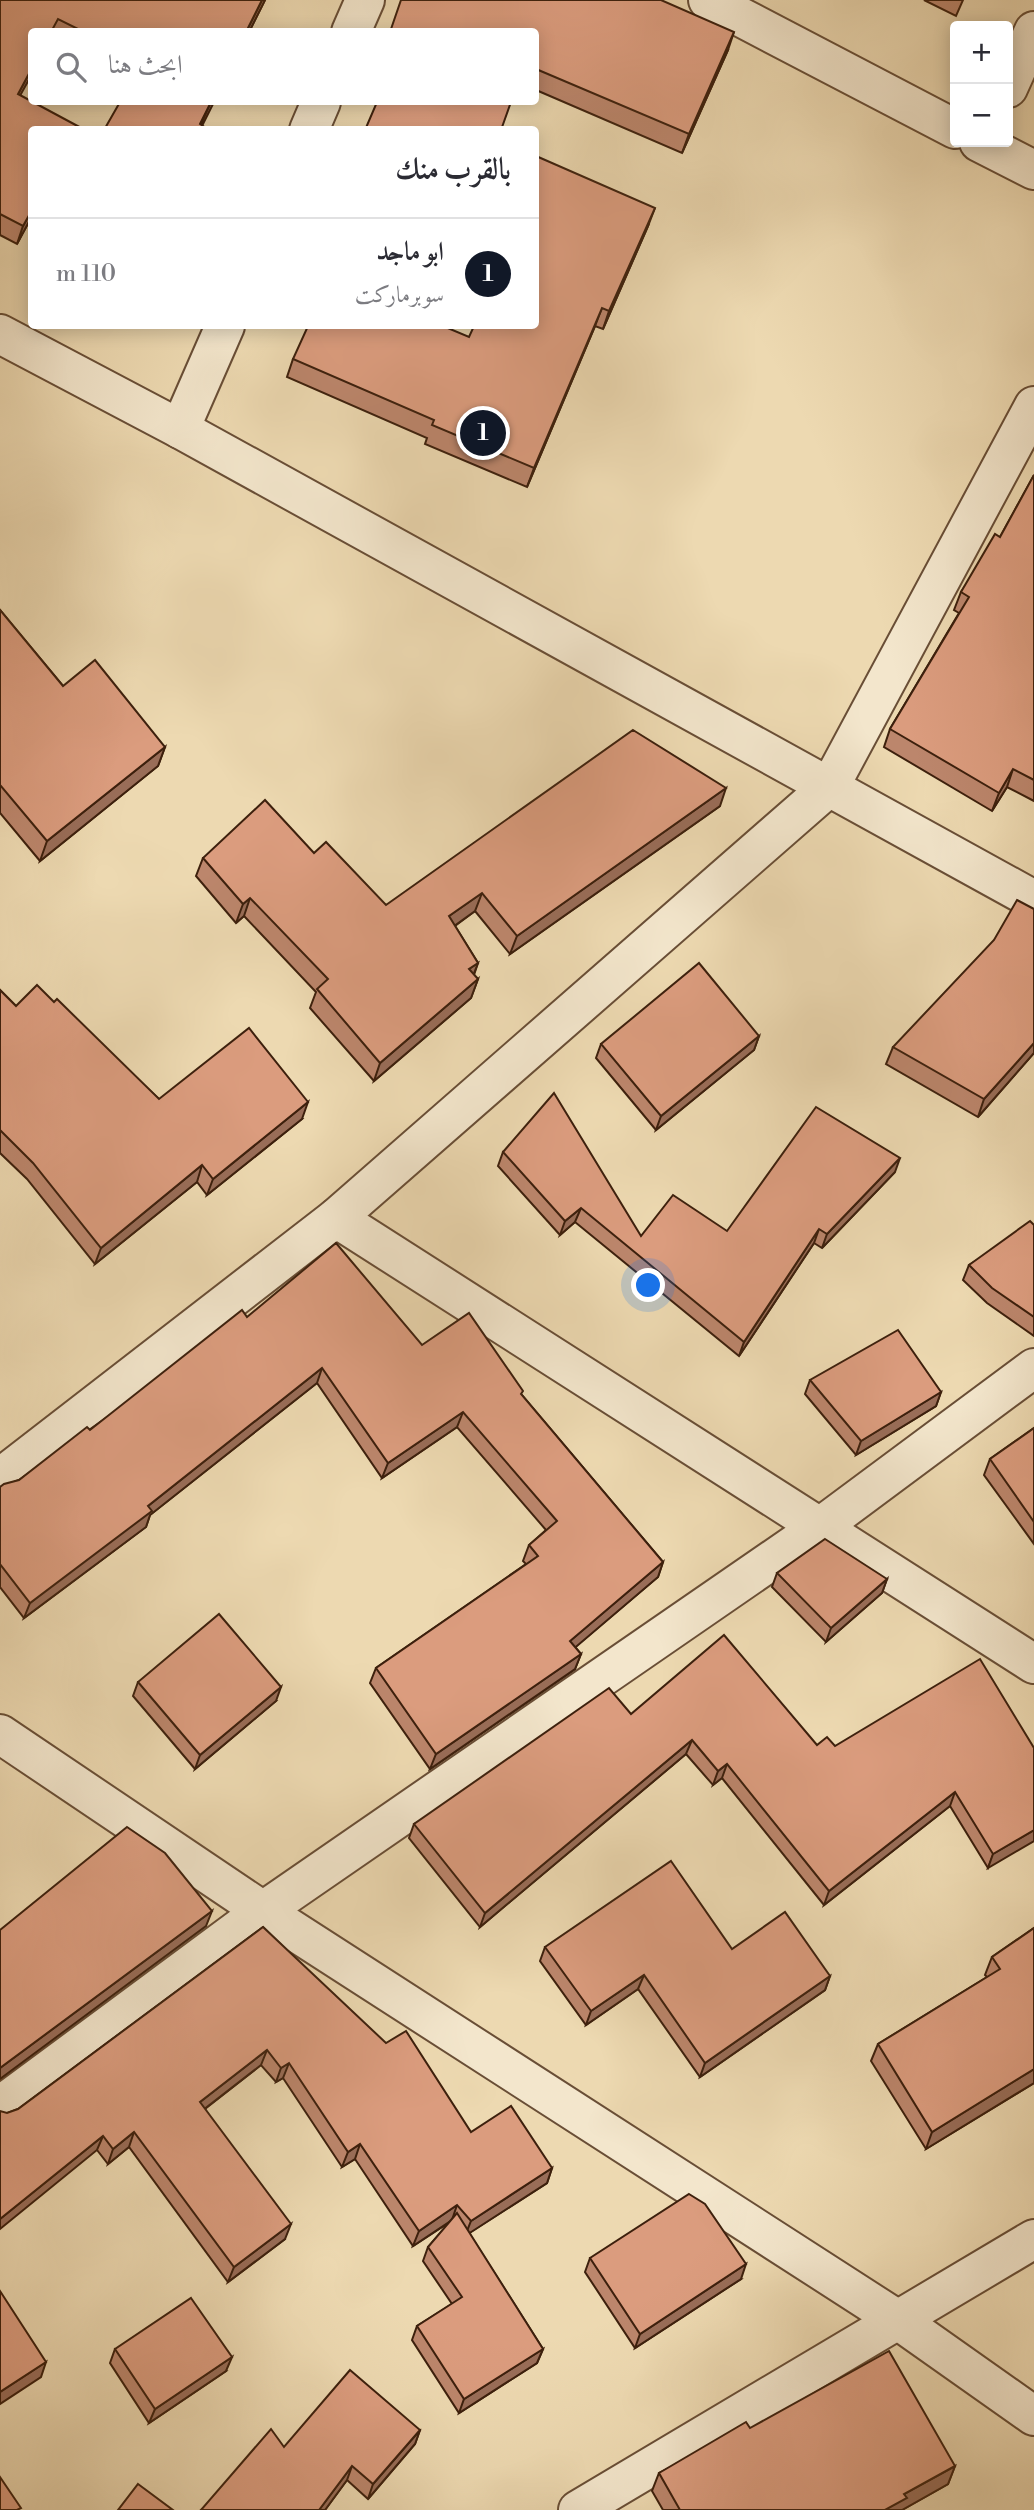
<!DOCTYPE html>
<html lang="ar">
<head>
<meta charset="utf-8">
<style>
  body { margin:0; font-family:"Libre Bodoni",Amiri,serif; background:#f2f2f3; color:#2b2b33; direction:rtl }
  .controls { position:absolute; right:21px; top:21px; display:grid; overflow:hidden; border-radius:7px; box-shadow:0 4px 18px #0003 }
  .controls button { width:63px; height:63px; display:grid; place-items:center; padding:0; border:0; border-bottom:2px solid #e1e1e2; background:#fff; color:#2b2b33; font:35px sans-serif }
  .you { position:absolute; left:649px; top:1286px; width:24px; height:24px; margin:-18px; border:5px solid #fff; border-radius:50%; background:#1a73e8; box-shadow:0 0 0 10px #1a73e833 }
  .badge { display:grid; place-items:center; width:46px; height:46px; border-radius:50%; background:#111827; color:#fff; font-size:23px; font-weight:700 }
  .pin { position:absolute; translate:-50% -50%; border:4px solid #fff; box-shadow:0 2px 7px #0006 }
  .list { margin:0; padding:0; list-style:none }
  h2 { display:flex; justify-content:space-between; align-items:center; height:91px; margin:0; padding:0 28px; font-size:30px }
  h2 small { font-size:23px; font-weight:400; color:#7c7c81 }
  .list li { display:grid; grid-template-columns:46px 1fr auto; gap:21px; align-items:center; box-sizing:border-box; height:112px; padding:0 28px; border-top:2px solid #e1e1e2 }
  .list b { display:block; font-size:26px; white-space:nowrap }
  .list p { margin:0; font-size:23px; white-space:nowrap; color:#7c7c81 }
  .list em { font-size:23px; font-style:normal; color:#7c7c81 }
  .icon { flex:none; width:38px; height:38px; fill:none; stroke:currentColor; stroke-width:2; stroke-linecap:round; stroke-linejoin:round }
  .map { position:relative; flex:none; width:1034px; height:2510px; overflow:hidden; direction:ltr }
  .search { position:absolute; background:#fff; box-shadow:0 4px 18px #0003; left:28px; top:28px; width:511px; height:77px; display:flex; align-items:center; gap:18px; box-sizing:border-box; padding:0 24px; border-radius:7px; color:#7c7c81; font-size:26px }
  .panel { position:absolute; background:#fff; box-shadow:0 4px 18px #0003; left:28px; top:126px; width:511px; height:203px; border-radius:7px; direction:rtl }
  .map>svg:first-child { display:block }
</style>
</head>
<body>
<div class="map">
<svg width="1034" height="2510" viewBox="0 0 1034 2510">
  <rect width="100%" height="100%" fill="#edd9b1"/>
  <filter id="stains"><feTurbulence type="fractalNoise" baseFrequency=".00286" numOctaves="4"/><feColorMatrix values="0 0 0 0 .2 0 0 0 0 .09 0 0 0 0 .02 0 0 0 .5 -.17"/></filter>
  <radialGradient id="worn" r=".72"><stop offset=".6" stop-color="#630" stop-opacity="0"/><stop offset="1" stop-color="#630" stop-opacity=".3"/></radialGradient>
  <g fill="none" stroke-linecap="round" stroke-linejoin="round">
    <defs>
      <g id="minor">
        <path d="M 708,0 L 955,129"/>
        <path d="M 351,32 L 365,0"/>
        <path d="M 1008,88 L 1034,31"/>
        <path d="M 309,130 L 321,102"/>
        <path d="M 979,142 L 1034,170"/>
        <path d="M 0,334 L 180,429 L 1034,900"/>
        <path d="M 180,429 L 225,326"/>
        <path d="M 336,1218 L 1034,1664"/>
        <path d="M 0,1478 L 336,1218 L 830,786 L 1034,406"/>
        <path d="M 0,1734 L 263,1911 L 898,2320 L 1034,2416"/>
        <path d="M 0,2106 L 263,1911 L 820,1527 L 1034,1368"/>
        <path d="M 578,2510 L 1034,2239"/>
      </g>
    </defs>
    <use href="#minor" stroke="#694e36" stroke-width="42"/>
    <use href="#minor" stroke="#f3e6cc" stroke-width="38"/>
  </g>
  <g fill="#bc866c" stroke="#3d200d" stroke-width="2">
    <path d="M 0,0 L 265,0 L 249,32 L 32,32 L 20,95 L 32,130 L 32,216 L 17,244 L 0,235 Z"/>
    <path d="M 924,0 L 963,0 L 956,16 Z"/>
    <path d="M 536,32 L 728,50 L 682,153 L 536,90 Z"/>
    <path d="M 648,226 L 603,329 L 595,326 L 527,487 L 425,444 L 427,438 L 287,377 L 293,359 L 469,337 Z"/>
    <path d="M 1034,475 L 1034,801 L 1007,787 L 992,811 L 884,747 L 890,729 L 959,613 L 954,610 L 961,592 L 1000,537 Z"/>
    <path d="M 0,610 L 63,686 L 165,747 L 158,766 L 40,861 L 0,813 Z"/>
    <path d="M 720,806 L 510,954 L 475,911 L 455,926 L 478,963 L 474,975 L 478,979 L 471,998 L 374,1081 L 310,1008 L 316,992 L 244,916 L 236,923 L 196,876 L 203,858 L 314,853 L 386,905 Z"/>
    <path d="M 0,990 L 16,1006 L 54,1002 L 159,1099 L 302,1119 L 207,1195 L 197,1182 L 95,1264 L 27,1179 L 0,1153 Z"/>
    <path d="M 759,1036 L 754,1050 L 656,1130 L 596,1058 L 601,1044 Z"/>
    <path d="M 893,1047 L 1034,1053 L 978,1117 L 886,1064 Z"/>
    <path d="M 503,1152 L 641,1236 L 727,1231 L 895,1172 L 822,1248 L 814,1243 L 739,1356 L 575,1222 L 560,1235 L 498,1166 Z"/>
    <path d="M 1034,1225 L 1034,1336 L 987,1303 L 963,1280 L 969,1265 Z"/>
    <path d="M 247,1317 L 422,1345 L 522,1395 L 663,1562 L 658,1577 L 575,1647 L 581,1654 L 575,1669 L 430,1769 L 370,1683 L 376,1668 L 526,1564 L 523,1561 L 529,1545 L 546,1530 L 457,1427 L 382,1478 L 317,1383 L 150,1515 L 146,1527 L 24,1618 L 0,1587 L 0,1487 L 19,1480 Z"/>
    <path d="M 810,1380 L 941,1392 L 936,1406 L 856,1455 L 805,1394 Z"/>
    <path d="M 1034,1428 L 1034,1544 L 984,1475 L 990,1459 Z"/>
    <path d="M 777,1573 L 887,1579 L 882,1593 L 826,1642 L 772,1587 Z"/>
    <path d="M 138,1682 L 276,1701 L 195,1769 L 133,1696 Z"/>
    <path d="M 631,1714 L 817,1745 L 835,1746 L 1034,1748 L 988,1868 L 950,1806 L 824,1905 L 722,1778 L 713,1785 L 686,1754 L 480,1927 L 409,1838 L 414,1824 Z"/>
    <path d="M 263,1927 L 471,2132 L 552,2168 L 547,2183 L 469,2233 L 543,2349 L 537,2363 L 459,2413 L 412,2340 L 417,2326 L 452,2304 L 423,2261 L 428,2247 L 450,2222 L 413,2246 L 355,2159 L 342,2167 L 283,2078 L 276,2082 L 261,2065 L 205,2109 L 285,2239 L 228,2282 L 129,2147 L 108,2164 L 97,2150 L 7,2113 L 18,2109 Z"/>
    <path d="M 1034,1928 L 1034,2083 L 926,2149 L 871,2061 L 878,2044 L 987,1977 L 985,1975 L 992,1957 Z"/>
    <path d="M 545,1947 L 732,1949 L 830,1976 L 825,1990 L 700,2077 L 638,1989 L 586,2025 L 540,1961 Z"/>
    <path d="M 590,2258 L 741,2279 L 635,2348 L 585,2272 Z"/>
    <path d="M 115,2349 L 226,2371 L 149,2423 L 110,2363 Z"/>
    <path d="M 750,2428 L 955,2466 L 948,2484 L 902,2510 L 663,2510 L 652,2491 L 659,2473 Z"/>
    <path d="M 420,2430 L 415,2444 L 368,2499 L 347,2480 L 325,2510 L 201,2510 L 284,2447 Z"/>
  </g>
  <g fill="#996d58" stroke="#3d200d" stroke-width="2">
    <path d="M 262,0 L 265,0 L 249,32 L 246,32 Z"/>
    <path d="M 734,32 L 728,50 L 682,153 L 689,134 Z"/>
    <path d="M 32,68 L 32,74 L 11,112 L 18,94 Z"/>
    <path d="M 211,102 L 214,102 L 200,130 L 198,130 Z"/>
    <path d="M 655,208 L 648,226 L 603,329 L 609,311 Z"/>
    <path d="M 32,210 L 32,216 L 17,244 L 23,226 Z"/>
    <path d="M 602,308 L 595,326 L 527,487 L 534,468 Z"/>
    <path d="M 165,747 L 158,766 L 40,861 L 47,841 Z"/>
    <path d="M 1013,769 L 1007,787 L 992,811 L 999,793 Z"/>
    <path d="M 726,788 L 720,806 L 510,954 L 517,936 Z"/>
    <path d="M 482,893 L 475,911 L 443,934 L 449,916 Z"/>
    <path d="M 250,898 L 244,916 L 236,923 L 243,904 Z"/>
    <path d="M 478,963 L 471,981 L 469,969 Z"/>
    <path d="M 478,979 L 471,998 L 374,1081 L 380,1063 Z"/>
    <path d="M 759,1036 L 754,1050 L 656,1130 L 661,1116 Z"/>
    <path d="M 1034,1043 L 1034,1053 L 978,1117 L 984,1099 Z"/>
    <path d="M 308,1102 L 302,1119 L 207,1195 L 213,1179 Z"/>
    <path d="M 900,1158 L 895,1172 L 822,1248 L 827,1234 Z"/>
    <path d="M 202,1165 L 197,1182 L 95,1264 L 101,1248 Z"/>
    <path d="M 581,1208 L 575,1222 L 560,1235 L 565,1221 Z"/>
    <path d="M 819,1229 L 814,1243 L 739,1356 L 744,1342 Z"/>
    <path d="M 322,1368 L 317,1383 L 150,1515 L 146,1527 L 24,1618 L 30,1603 L 148,1506 Z"/>
    <path d="M 941,1392 L 936,1406 L 856,1455 L 861,1441 Z"/>
    <path d="M 463,1412 L 457,1427 L 382,1478 L 388,1463 Z"/>
    <path d="M 663,1562 L 658,1577 L 564,1657 L 570,1641 Z"/>
    <path d="M 887,1579 L 882,1593 L 826,1642 L 831,1628 Z"/>
    <path d="M 581,1654 L 575,1669 L 430,1769 L 436,1754 Z"/>
    <path d="M 281,1687 L 276,1701 L 195,1769 L 200,1755 Z"/>
    <path d="M 692,1740 L 686,1754 L 480,1927 L 485,1913 Z"/>
    <path d="M 727,1764 L 722,1778 L 713,1785 L 718,1771 Z"/>
    <path d="M 955,1792 L 950,1806 L 824,1905 L 829,1891 Z"/>
    <path d="M 1034,1830 L 1034,1841 L 988,1868 L 993,1854 Z"/>
    <path d="M 212,1911 L 206,1926 L 0,2079 L 0,2068 Z"/>
    <path d="M 644,1975 L 638,1989 L 586,2025 L 591,2011 Z"/>
    <path d="M 830,1976 L 825,1990 L 700,2077 L 705,2063 Z"/>
    <path d="M 267,2050 L 261,2065 L 194,2117 L 200,2102 Z"/>
    <path d="M 289,2063 L 283,2078 L 276,2082 L 281,2068 Z"/>
    <path d="M 1034,2069 L 1034,2083 L 926,2149 L 932,2132 Z"/>
    <path d="M 134,2132 L 129,2147 L 108,2164 L 113,2149 Z"/>
    <path d="M 103,2136 L 97,2150 L 0,2229 L 0,2219 Z"/>
    <path d="M 360,2144 L 355,2159 L 342,2167 L 348,2152 Z"/>
    <path d="M 552,2168 L 547,2183 L 465,2236 L 471,2221 Z"/>
    <path d="M 457,2205 L 452,2220 L 413,2246 L 419,2231 Z"/>
    <path d="M 291,2224 L 285,2239 L 228,2282 L 234,2267 Z"/>
    <path d="M 746,2264 L 741,2279 L 635,2348 L 640,2334 Z"/>
    <path d="M 543,2349 L 537,2363 L 459,2413 L 464,2399 Z"/>
    <path d="M 232,2357 L 226,2371 L 149,2423 L 155,2409 Z"/>
    <path d="M 46,2362 L 41,2377 L 0,2404 L 0,2392 Z"/>
    <path d="M 420,2430 L 415,2444 L 368,2499 L 373,2484 Z"/>
    <path d="M 352,2466 L 347,2480 L 325,2510 L 319,2510 Z"/>
    <path d="M 955,2466 L 948,2484 L 902,2510 L 885,2510 L 904,2494 Z"/>
  </g>
  <g fill="#db9c7e" stroke="#3d200d" stroke-width="2">
    <path d="M 0,0 L 262,0 L 246,32 L 84,32 L 58,19 L 51,32 L 32,32 L 32,68 L 18,94 L 85,130 L 32,130 L 32,210 L 23,226 L 0,214 Z"/>
    <path d="M 401,0 L 661,0 L 734,32 L 689,134 L 536,69 L 536,32 L 390,32 Z"/>
    <path d="M 120,102 L 211,102 L 200,124 L 209,130 L 104,130 Z"/>
    <path d="M 377,102 L 511,102 L 501,130 L 365,130 Z"/>
    <path d="M 536,156 L 655,208 L 609,311 L 602,308 L 534,468 L 432,425 L 434,420 L 293,359 L 308,326 L 443,326 L 469,337 L 474,326 L 536,326 Z"/>
    <path d="M 1034,475 L 1034,780 L 1013,769 L 999,793 L 890,729 L 969,597 L 961,592 L 995,534 L 1000,537 Z"/>
    <path d="M 0,610 L 63,686 L 95,660 L 165,747 L 47,841 L 0,785 Z"/>
    <path d="M 633,730 L 726,788 L 517,936 L 482,893 L 449,916 L 478,963 L 469,969 L 478,979 L 380,1063 L 317,989 L 328,979 L 250,898 L 243,904 L 203,858 L 265,800 L 314,853 L 326,842 L 386,905 Z"/>
    <path d="M 1017,900 L 1034,909 L 1034,1043 L 984,1099 L 893,1047 L 994,940 Z"/>
    <path d="M 699,963 L 759,1036 L 661,1116 L 601,1044 Z"/>
    <path d="M 37,985 L 54,1002 L 57,999 L 159,1099 L 249,1028 L 308,1102 L 213,1179 L 202,1165 L 101,1248 L 33,1163 L 0,1130 L 0,990 L 16,1006 Z"/>
    <path d="M 554,1093 L 641,1236 L 673,1195 L 727,1231 L 816,1107 L 900,1158 L 827,1234 L 819,1229 L 744,1342 L 581,1208 L 565,1221 L 503,1152 Z"/>
    <path d="M 1030,1221 L 1034,1225 L 1034,1317 L 992,1288 L 969,1265 Z"/>
    <path d="M 336,1243 L 422,1345 L 469,1313 L 523,1391 L 521,1394 L 663,1562 L 570,1641 L 581,1654 L 436,1754 L 376,1668 L 538,1556 L 529,1545 L 557,1521 L 463,1412 L 388,1463 L 322,1368 L 148,1506 L 152,1511 L 30,1603 L 0,1564 L 0,1487 L 4,1484 L 19,1480 L 87,1427 L 90,1430 L 242,1310 L 247,1317 Z"/>
    <path d="M 898,1330 L 941,1392 L 861,1441 L 810,1380 Z"/>
    <path d="M 1034,1428 L 1034,1522 L 990,1459 Z"/>
    <path d="M 825,1539 L 887,1579 L 831,1628 L 777,1573 Z"/>
    <path d="M 219,1614 L 281,1687 L 200,1755 L 138,1682 Z"/>
    <path d="M 724,1635 L 817,1745 L 827,1737 L 835,1746 L 980,1659 L 1034,1748 L 1034,1830 L 993,1854 L 955,1792 L 829,1891 L 727,1764 L 718,1771 L 692,1740 L 485,1913 L 414,1824 L 609,1688 L 631,1714 Z"/>
    <path d="M 127,1827 L 165,1853 L 212,1911 L 0,2068 L 0,1930 Z"/>
    <path d="M 671,1861 L 732,1949 L 785,1912 L 830,1976 L 705,2063 L 644,1975 L 591,2011 L 545,1947 Z"/>
    <path d="M 263,1927 L 386,2043 L 406,2031 L 471,2132 L 511,2106 L 552,2168 L 471,2221 L 457,2205 L 419,2231 L 360,2144 L 348,2152 L 289,2063 L 281,2068 L 267,2050 L 200,2102 L 291,2224 L 234,2267 L 134,2132 L 113,2149 L 103,2136 L 0,2219 L 0,2111 L 7,2113 L 18,2109 Z"/>
    <path d="M 1034,1928 L 1034,2069 L 932,2132 L 878,2044 L 1000,1969 L 992,1957 Z"/>
    <path d="M 689,2194 L 705,2204 L 746,2264 L 640,2334 L 590,2258 Z"/>
    <path d="M 457,2213 L 543,2349 L 464,2399 L 417,2326 L 462,2297 L 428,2247 Z"/>
    <path d="M 0,2291 L 46,2362 L 0,2392 Z"/>
    <path d="M 191,2298 L 232,2357 L 155,2409 L 115,2349 Z"/>
    <path d="M 889,2351 L 955,2466 L 904,2494 L 907,2498 L 885,2510 L 680,2510 L 659,2473 L 746,2422 L 750,2428 Z"/>
    <path d="M 350,2370 L 420,2430 L 373,2484 L 352,2466 L 319,2510 L 201,2510 L 271,2429 L 284,2447 Z"/>
    <path d="M 0,2477 L 21,2508 L 17,2510 L 0,2510 Z"/>
    <path d="M 138,2484 L 173,2510 L 118,2510 Z"/>
  </g>
  <rect width="100%" height="100%" filter="url(#stains)"/>
  <rect width="100%" height="100%" fill="url(#worn)"/>
</svg>
<div class="controls">
<button>+</button>
<button>−</button>
</div>
<div class="you"></div>
<div class="pin badge" style="left:483px;top:433px">1</div>
<div class="search"><svg class="icon" aria-label="search" viewBox="0 0 24 24"><circle cx="10" cy="10" r="6"/><path d="M15 15l6 6"/></svg>ابحث هنا</div>
<section class="panel">
<h2>بالقرب منك<small></small></h2>
<ul class="list">
<li><span class="badge">1</span><div><b>ابو ماجد</b><p>سوبرماركت</p></div><em>110 m</em></li>
</ul>
</section>
</div>
</body>
</html>
